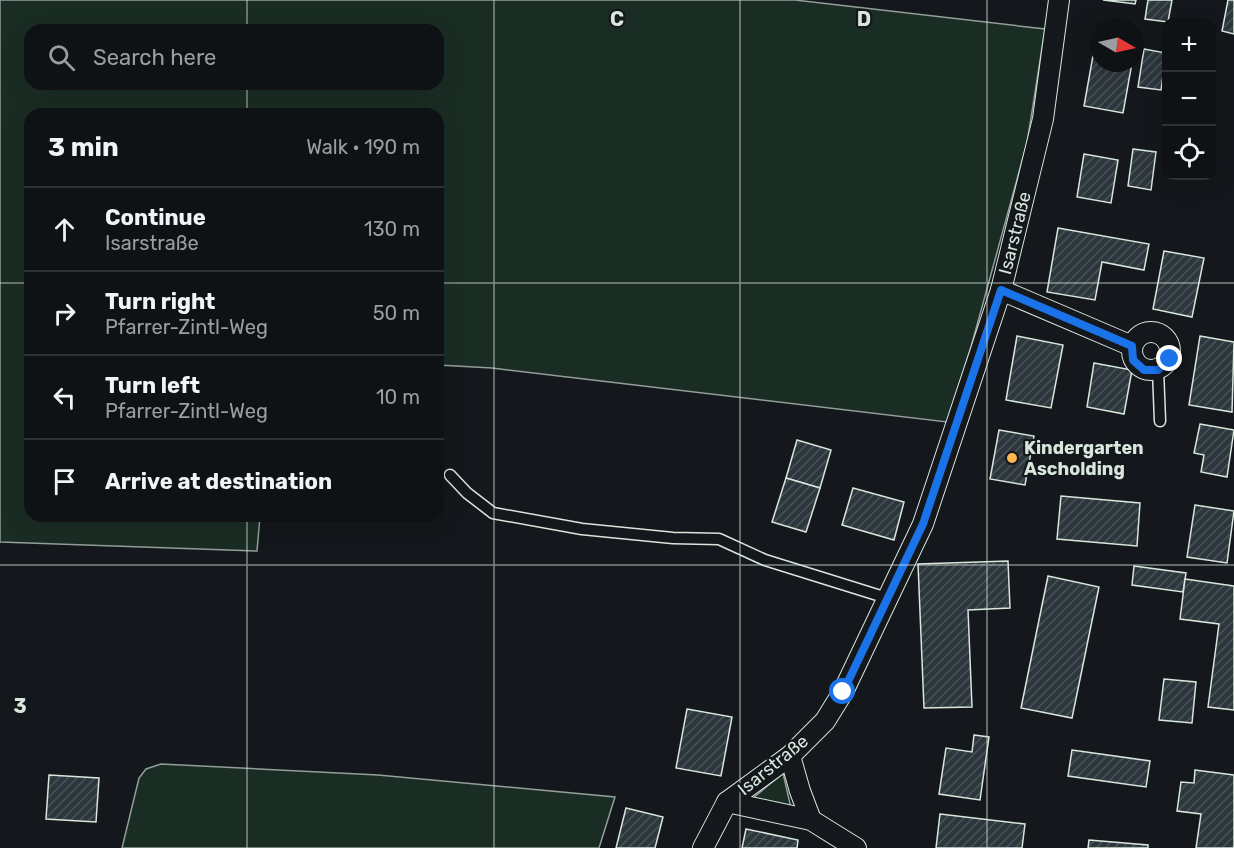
<!DOCTYPE html>
<html lang="en">
<head>
<meta charset="utf-8">
<style>
  body { margin:0; font-family:Rubik,sans-serif; background:#1d2022; color:#f1f3f6 }
  .controls { position:absolute; right:18px; top:18px; display:grid; overflow:hidden; border-radius:12px; box-shadow:0 6px 24px #0002 }
  .controls button { width:54px; height:54px; display:grid; place-items:center; padding:0; border:0; border-bottom:2px solid #2f3234; background:#0f1215; color:#f1f3f6; font:30px sans-serif }
  .compass { position:absolute; left:1090px; top:18px; width:54px; height:54px; border-radius:50%; background:#0f1215; box-shadow:0 6px 24px #0002; rotate:99deg }
  .stop { position:absolute; width:18px; height:18px; margin:-14px; border:4px solid #1a73e8; border-radius:50%; background:#fff }
  .stop.end { background:#1a73e8; border-color:#fff; box-shadow:0 2px 6px #0008 }
  .list { margin:0; padding:0; list-style:none }
  h2 { display:flex; justify-content:space-between; align-items:center; height:78px; margin:0; padding:0 24px; font-size:26px }
  h2 small { font-size:20px; font-weight:400; color:#9b9ea0 }
  .list li { display:grid; grid-template-columns:39px 1fr auto; gap:18px; align-items:center; box-sizing:border-box; height:84px; padding:0 24px; border-top:2px solid #2f3234 }
  .list b { display:block; font-size:22px; white-space:nowrap }
  .list p { margin:0; font-size:20px; white-space:nowrap; color:#9b9ea0 }
  .list em { font-size:20px; font-style:normal; color:#9b9ea0 }
  .icon { flex:none; width:33px; height:33px; fill:none; stroke:currentColor; stroke-width:2; stroke-linecap:round; stroke-linejoin:round }
  .map { position:relative; flex:none; width:1234px; height:848px; overflow:hidden }
  .search { position:absolute; background:#0f1215; box-shadow:0 6px 24px #0002; left:24px; top:24px; width:420px; height:66px; display:flex; align-items:center; gap:15px; box-sizing:border-box; padding:0 21px; border-radius:18px; color:#9b9ea0; font-size:22px }
  .panel { position:absolute; background:#0f1215; box-shadow:0 6px 24px #0002; left:24px; top:108px; width:420px; height:414px; border-radius:18px }
  .map>svg:first-child { display:block }
</style>
</head>
<body>
<div class="map">
<svg width="1234" height="848" viewBox="0 0 1234 848">
  <defs>
    <pattern id="building-hatch" width="6" height="6" patternUnits="userSpaceOnUse" patternTransform="scale(1.5)"><rect width="6" height="6" fill="#2c363c"/><path d="M-1 1l2-2M0 6l6-6M5 7l2-2" fill="none" stroke="#4a5358"/></pattern>
  </defs>
  <rect width="100%" height="100%" fill="#14181c"/>
  <g fill="#1a2d24" stroke="#939e99" stroke-width="1.5" fill-rule="evenodd">
    <path d="M 0,0 L 795,0 L 1045,29 L 1027,143 L 971,347 L 947,422 L 492,368 L 438,365 L 438,114 L 30,114 L 30,516 L 260,516 L 257,551 L 0,542 ZM 30,30 L 438,30 L 438,84 L 30,84 Z"/>
    <path d="M 161,764 L 378,775 L 615,797 L 599,848 L 122,848 L 139,778 L 146,769 Z"/>
    <path d="M 783,773 L 791,808 L 752,799 Z"/>
  </g>
  <g fill="url(#building-hatch)" stroke="#d8e6dc" stroke-width="1.5">
    <path d="M 1103,0 L 1136,0 L 1135,4 Z"/>
    <path d="M 1148,0 L 1172,0 L 1168,22 L 1145,19 Z"/>
    <path d="M 1228,0 L 1234,0 L 1234,34 L 1222,31 Z"/>
    <path d="M 1144,49 L 1166,53 L 1161,90 L 1138,87 Z"/>
    <path d="M 1094,50 L 1099,51 L 1099,63 L 1132,63 L 1123,113 L 1084,106 Z"/>
    <path d="M 1133,149 L 1156,152 L 1151,190 L 1128,186 Z"/>
    <path d="M 1084,154 L 1118,160 L 1111,203 L 1077,197 Z"/>
    <path d="M 1058,228 L 1149,244 L 1144,270 L 1102,262 L 1095,300 L 1047,292 Z"/>
    <path d="M 1164,251 L 1204,258 L 1192,317 L 1153,309 Z"/>
    <path d="M 1017,336 L 1063,345 L 1051,408 L 1006,400 Z"/>
    <path d="M 1200,336 L 1234,342 L 1232,412 L 1189,405 Z"/>
    <path d="M 1094,363 L 1132,370 L 1124,414 L 1087,407 Z"/>
    <path d="M 1200,424 L 1234,430 L 1227,477 L 1201,472 L 1204,455 L 1194,453 Z"/>
    <path d="M 999,430 L 1034,436 L 1025,485 L 990,479 Z"/>
    <path d="M 797,440 L 831,450 L 820,488 L 786,478 Z"/>
    <path d="M 786,478 L 820,488 L 806,532 L 772,522 Z"/>
    <path d="M 853,488 L 904,502 L 894,540 L 842,525 Z"/>
    <path d="M 1061,496 L 1140,503 L 1137,546 L 1057,539 Z"/>
    <path d="M 1195,505 L 1234,511 L 1227,563 L 1187,557 Z"/>
    <path d="M 1008,561 L 1010,608 L 968,610 L 972,707 L 924,708 L 918,564 Z"/>
    <path d="M 1134,566 L 1186,573 L 1183,592 L 1132,585 Z"/>
    <path d="M 1048,576 L 1099,587 L 1072,718 L 1021,708 Z"/>
    <path d="M 1185,579 L 1234,586 L 1234,710 L 1208,707 L 1219,624 L 1180,619 Z"/>
    <path d="M 1164,679 L 1196,682 L 1192,723 L 1159,720 Z"/>
    <path d="M 687,709 L 732,717 L 721,776 L 676,768 Z"/>
    <path d="M 974,735 L 989,737 L 980,800 L 939,794 L 946,748 L 972,752 Z"/>
    <path d="M 1072,750 L 1150,761 L 1146,787 L 1068,776 Z"/>
    <path d="M 1195,770 L 1234,775 L 1234,848 L 1196,848 L 1201,814 L 1177,811 L 1181,782 L 1194,783 Z"/>
    <path d="M 49,775 L 99,778 L 96,822 L 46,819 Z"/>
    <path d="M 626,808 L 663,817 L 655,848 L 616,848 Z"/>
    <path d="M 940,814 L 1025,824 L 1022,848 L 936,848 Z"/>
    <path d="M 746,829 L 798,840 L 797,848 L 742,848 Z"/>
    <path d="M 1089,840 L 1148,845 L 1148,848 L 1088,848 Z"/>
  </g>
  <g fill="none" stroke-linecap="round" stroke-linejoin="round">
    <defs>
      <g id="service">
        <path d="M 1158,370 L 1160,421"/>
        <path d="M 450,475 L 467,493 L 493,513 L 582,529 L 673,538 L 719,539 L 765,560 L 887,598"/>
      </g>
      <g id="minor">
        <path d="M 1001,290 L 1132,346"/>
        <circle cx="1151" cy="351" r="19"/>
        <path d="M 790,756 L 800,791 L 811,820"/>
        <path d="M 727,802 L 811,820 L 856,848"/>
        <path d="M 703,848 L 727,802 L 790,756 L 825,721 L 843,692 L 923,524 L 1001,290 L 1043,119 L 1059,0"/>
      </g>
    </defs>
    <use href="#service" stroke="#d8e6dc" stroke-width="13"/>
    <use href="#minor" stroke="#d8e6dc" stroke-width="22"/>
    <use href="#service" stroke="#14181c" stroke-width="10"/>
    <use href="#minor" stroke="#14181c" stroke-width="20"/>
  </g>
  <g fill="none" stroke-linecap="round" stroke-linejoin="round">
    <path stroke="#1a73e8" stroke-width="8" d="M 843,692 L 923,524 L 1001,290 L 1132,346 L 1133,360 L 1144,370 L 1158,370 L 1170,359"/>
  </g>
  <path fill="none" stroke="#d8e6dc" stroke-width="1.5" stroke-opacity="0.55" d="M 247,0 L 247,30M 494,0 L 494,848M 740,0 L 740,848M 987,0 L 987,848M 247,84 L 247,114M 0,283 L 30,283M 438,283 L 1234,283M 247,516 L 247,848M 0,565 L 1234,565"/>
  <circle fill="#ffb74d" stroke="#14181c" stroke-width="2" cx="1012" cy="458" r="6"/>
  <g text-anchor="middle" dominant-baseline="central" stroke-width="4.5" stroke-linejoin="round" paint-order="stroke">
    <g font-size="18" fill="#d8e6dc" stroke="#14181c">
      <text transform="translate(1015 233) rotate(-76)">Isarstraße</text>
      <text transform="translate(773 765) rotate(-39)">Isarstraße</text>
    </g>
    <g font-size="18" font-weight="bold" fill="#d8e6dc" stroke="#14181c" text-anchor="start">
      <text x="1024" y="448">Kindergarten<tspan x="1024" dy="21">Ascholding</tspan></text>
    </g>
  </g>
  <g font-size="20" text-anchor="middle" font-weight="bold" fill="#d8e6dc" stroke="#14181c" stroke-width="4.5" stroke-linejoin="round" paint-order="stroke">
    <text x="617" y="26">C</text>
    <text x="864" y="26">D</text>
    <text x="20" y="713">3</text>
  </g>
</svg>
<div class="controls">
<button>+</button>
<button>−</button>
<button><svg class="icon" aria-label="locate" viewBox="0 0 24 24"><circle cx="12" cy="12" r="6"/><path d="M12 2v4M12 18v4M2 12h4M18 12h4"/></svg></button>
</div>
<svg class="compass" viewBox="-18 -18 36 36"><path d="M0-13l5 13h-10z" fill="#e53935"/><path d="M0 13l5-13h-10z" fill="#9b9ea0"/></svg>
<div class="stop" style="left:843px;top:692px"></div>
<div class="stop end" style="left:1170px;top:359px"></div>
<div class="search"><svg class="icon" aria-label="search" viewBox="0 0 24 24"><circle cx="10" cy="10" r="6"/><path d="M15 15l6 6"/></svg>Search here</div>
<section class="panel">
<h2>3 min<small>Walk · 190 m</small></h2>
<ul class="list">
<li><svg class="icon" aria-label="ahead" viewBox="0 0 24 24"><path d="M12 20V5M6 11l6-6 6 6"/></svg><div><b>Continue</b><p>Isarstraße</p></div><em>130 m</em></li>
<li><svg class="icon" aria-label="right" viewBox="0 0 24 24"><path d="M7 20v-9h11M14 6l5 5-5 5"/></svg><div><b>Turn right</b><p>Pfarrer-Zintl-Weg</p></div><em>50 m</em></li>
<li><svg class="icon" aria-label="left" viewBox="0 0 24 24"><path d="M17 20v-9H6M10 6l-5 5 5 5"/></svg><div><b>Turn left</b><p>Pfarrer-Zintl-Weg</p></div><em>10 m</em></li>
<li><svg class="icon" aria-label="arrive" viewBox="0 0 24 24"><path d="M6 21V4h12l-3 4 3 4H6"/></svg><div><b>Arrive at destination</b></div></li>
</ul>
</section>
</div>
</body>
</html>
